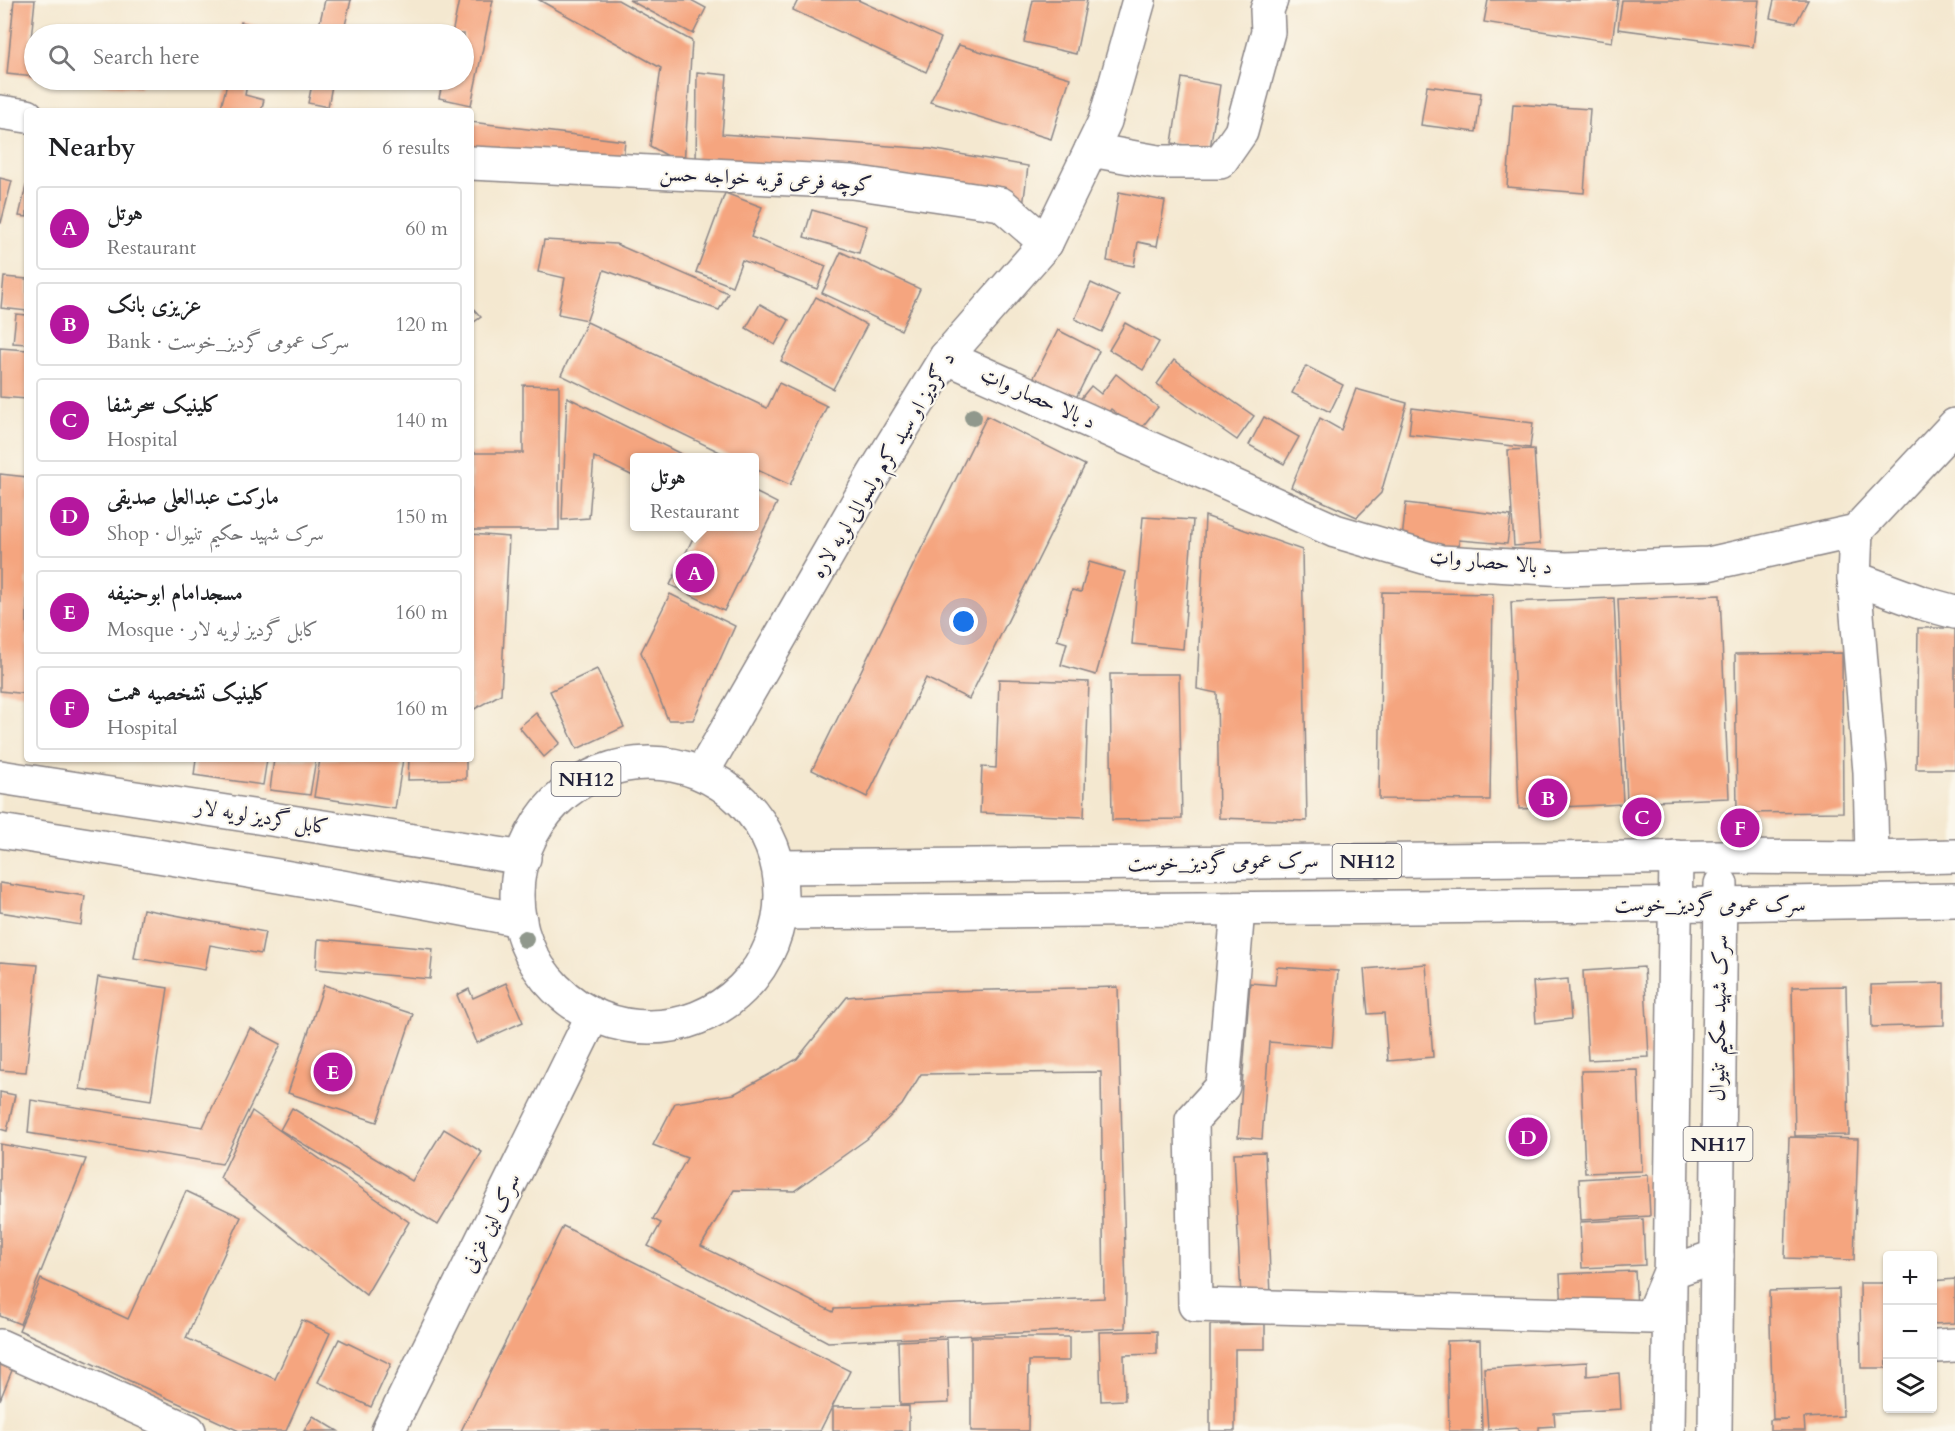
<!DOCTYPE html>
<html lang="en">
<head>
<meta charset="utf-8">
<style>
  body { margin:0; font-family:Cardo,Amiri,serif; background:#f2f2f2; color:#202124 }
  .controls { position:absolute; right:18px; bottom:18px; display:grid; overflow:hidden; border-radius:6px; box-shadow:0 2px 4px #0004 }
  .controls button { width:54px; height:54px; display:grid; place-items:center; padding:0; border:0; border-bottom:2px solid #e0e0e0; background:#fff; color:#202124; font:30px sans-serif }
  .you { position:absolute; left:964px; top:622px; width:21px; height:21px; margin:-15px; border:4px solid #fff; border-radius:50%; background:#1a73e8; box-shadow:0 0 0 9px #1a73e833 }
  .badge { display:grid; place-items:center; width:39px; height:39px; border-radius:50%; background:#b5179e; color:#fff; font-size:20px; font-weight:700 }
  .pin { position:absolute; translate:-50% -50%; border:3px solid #fff; box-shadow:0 2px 6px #0006 }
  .popup { position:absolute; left:630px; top:453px; width:129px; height:78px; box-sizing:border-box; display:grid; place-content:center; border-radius:6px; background:#fff; filter:drop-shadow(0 2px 4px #0005); font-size:20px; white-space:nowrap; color:#757577 }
  .popup b { font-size:22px; color:#202124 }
  .popup::after { content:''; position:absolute; left:50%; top:100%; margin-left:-12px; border:12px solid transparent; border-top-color:#fff }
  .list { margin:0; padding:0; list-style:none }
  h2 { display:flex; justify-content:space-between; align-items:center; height:78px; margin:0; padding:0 24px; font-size:26px }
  h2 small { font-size:20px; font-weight:400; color:#757577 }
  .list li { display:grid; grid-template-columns:39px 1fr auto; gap:18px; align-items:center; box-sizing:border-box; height:84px; margin:0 12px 12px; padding:0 12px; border:2px solid #e0e0e0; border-radius:6px }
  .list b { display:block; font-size:22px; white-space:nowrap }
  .list p { margin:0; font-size:20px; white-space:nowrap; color:#757577 }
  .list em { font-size:20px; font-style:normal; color:#757577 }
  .icon { flex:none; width:33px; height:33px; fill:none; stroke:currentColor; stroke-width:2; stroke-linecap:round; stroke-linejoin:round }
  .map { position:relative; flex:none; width:1955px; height:1431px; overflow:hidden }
  .search { position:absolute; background:#fff; box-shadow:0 2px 4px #0004; left:24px; top:24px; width:450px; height:66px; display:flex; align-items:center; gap:15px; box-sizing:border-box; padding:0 21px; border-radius:33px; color:#757577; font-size:22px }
  .panel { position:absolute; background:#fff; box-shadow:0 2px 4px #0004; left:24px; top:108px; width:450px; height:654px; border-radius:6px }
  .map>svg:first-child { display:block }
</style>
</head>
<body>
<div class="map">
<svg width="1955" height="1431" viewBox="0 0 1955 1431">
  <rect width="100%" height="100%" fill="#fbf7ec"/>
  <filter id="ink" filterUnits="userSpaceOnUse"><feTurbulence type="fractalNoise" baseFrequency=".0167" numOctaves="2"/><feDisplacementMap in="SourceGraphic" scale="12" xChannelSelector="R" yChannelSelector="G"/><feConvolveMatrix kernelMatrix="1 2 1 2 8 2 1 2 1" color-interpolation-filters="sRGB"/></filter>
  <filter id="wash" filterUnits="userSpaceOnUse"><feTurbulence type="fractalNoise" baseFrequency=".008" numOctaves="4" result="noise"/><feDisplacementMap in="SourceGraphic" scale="24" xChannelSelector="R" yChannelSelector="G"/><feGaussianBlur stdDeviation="1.35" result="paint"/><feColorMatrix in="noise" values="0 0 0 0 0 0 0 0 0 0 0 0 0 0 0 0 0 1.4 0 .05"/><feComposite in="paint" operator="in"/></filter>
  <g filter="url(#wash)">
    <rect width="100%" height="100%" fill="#f4e8d0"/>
    <g id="blocks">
      <g fill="#f5a57f" fill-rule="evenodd">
        <path d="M 14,0 L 35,0 L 29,59 L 34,59 L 34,77 L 7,74 Z"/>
        <path d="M 325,0 L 351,0 L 343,34 L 317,34 Z"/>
        <path d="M 459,0 L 493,0 L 471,105 L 439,98 L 443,80 L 464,80 L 464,34 L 452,34 Z"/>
        <path d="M 539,0 L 618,0 L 692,41 L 684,165 L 650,146 L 661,68 Z"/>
        <path d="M 629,0 L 691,0 L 706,8 L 693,34 Z"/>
        <path d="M 798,0 L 858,0 L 941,38 L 926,72 L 793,10 Z"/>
        <path d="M 1033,0 L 1087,0 L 1076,54 L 1024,42 Z"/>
        <path d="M 1488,0 L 1618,0 L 1612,42 L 1484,22 Z"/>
        <path d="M 1622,0 L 1759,0 L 1753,47 L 1618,29 Z"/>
        <path d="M 1774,0 L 1808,0 L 1796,23 L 1770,18 Z"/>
        <path d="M 241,22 L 261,27 L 259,34 L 238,34 Z"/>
        <path d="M 959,45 L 1070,78 L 1051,139 L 930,102 Z"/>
        <path d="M 697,72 L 727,75 L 722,134 L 931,149 L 1028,166 L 1023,207 L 696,168 Z"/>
        <path d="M 1182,78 L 1220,85 L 1210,149 L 1172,143 Z"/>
        <path d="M 71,80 L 141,80 L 140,88 L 71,81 Z"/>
        <path d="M 156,80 L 184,80 L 184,84 L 156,82 Z"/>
        <path d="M 228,80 L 248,80 L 245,95 L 264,100 L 261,111 L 237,111 L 221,107 Z"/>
        <path d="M 313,80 L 333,80 L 328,107 L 308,103 Z"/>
        <path d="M 1427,86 L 1481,93 L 1476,132 L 1421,125 Z"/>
        <path d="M 1513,104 L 1590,109 L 1584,193 L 1507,187 Z"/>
        <path d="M 471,122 L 625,141 L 622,169 L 471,151 Z"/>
        <path d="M 0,178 L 12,181 L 1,223 L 0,223 Z"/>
        <path d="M 26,186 L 27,186 L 27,217 L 19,216 Z"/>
        <path d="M 1119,192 L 1165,201 L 1157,246 L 1138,242 L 1134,266 L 1107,261 Z"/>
        <path d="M 725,193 L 762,207 L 751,237 L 826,266 L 817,289 L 742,260 L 732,286 L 696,272 Z"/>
        <path d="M 812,210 L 867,226 L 859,253 L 804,237 Z"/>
        <path d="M 544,240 L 616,244 L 728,293 L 719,310 L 604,270 L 587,320 L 558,314 L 565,278 L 538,272 Z"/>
        <path d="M 841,252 L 920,289 L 901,330 L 822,293 Z"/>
        <path d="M 4,277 L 27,279 L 27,311 L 1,308 Z"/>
        <path d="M 1091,283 L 1119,296 L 1102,332 L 1075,319 Z"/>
        <path d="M 816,297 L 867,325 L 833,389 L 781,361 Z"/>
        <path d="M 760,304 L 789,320 L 775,345 L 746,328 Z"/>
        <path d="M 471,306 L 481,317 L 471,324 Z"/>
        <path d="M 16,314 L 27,315 L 27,344 L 13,343 Z"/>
        <path d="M 587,322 L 767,408 L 779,383 L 827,406 L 790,485 L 755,469 L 755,458 L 732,458 L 561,375 Z"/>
        <path d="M 1125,323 L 1159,342 L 1143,370 L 1109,350 Z"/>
        <path d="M 1058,330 L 1099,351 L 1075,400 L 1033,379 Z"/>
        <path d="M 0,348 L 27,350 L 27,399 L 0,397 Z"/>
        <path d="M 1174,360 L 1254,416 L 1237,440 L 1157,384 Z"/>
        <path d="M 1306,366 L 1343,385 L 1330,412 L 1292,393 Z"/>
        <path d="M 1116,374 L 1158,407 L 1139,431 L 1111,409 L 1102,421 L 1078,402 L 1091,386 L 1101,394 Z"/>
        <path d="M 523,385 L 559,386 L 559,530 L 471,530 L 471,453 L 523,453 Z"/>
        <path d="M 1356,389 L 1407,403 L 1381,493 L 1357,517 L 1291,487 L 1320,418 L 1341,430 Z"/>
        <path d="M 567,397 L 689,458 L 635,458 L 635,477 L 594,457 L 589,518 L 562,520 Z"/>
        <path d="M 1412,408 L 1533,423 L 1530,448 L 1409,434 Z"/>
        <path d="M 987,416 L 1085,465 L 969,699 L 926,678 L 867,797 L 812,770 Z"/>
        <path d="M 1264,417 L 1299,437 L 1284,464 L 1249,445 Z"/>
        <path d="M 1534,449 L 1540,544 L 1514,546 L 1508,450 Z"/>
        <path d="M 0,474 L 27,477 L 27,694 L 0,691 Z"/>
        <path d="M 755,492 L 777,503 L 724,611 L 670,585 L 699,526 L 755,526 Z"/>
        <path d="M 1406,503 L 1511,516 L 1507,544 L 1459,540 L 1460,561 L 1402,539 Z"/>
        <path d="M 1205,516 L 1302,550 L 1307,821 L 1219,818 L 1217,693 L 1197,689 Z"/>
        <path d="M 1143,517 L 1193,520 L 1183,649 L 1132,644 Z"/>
        <path d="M 471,534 L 509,537 L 501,694 L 471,711 Z"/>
        <path d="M 1089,562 L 1125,572 L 1096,675 L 1061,665 L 1067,643 L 1057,640 L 1072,590 L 1081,592 Z"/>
        <path d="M 1382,592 L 1493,594 L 1490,800 L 1379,799 Z"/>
        <path d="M 670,594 L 735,626 L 693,720 L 668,720 L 641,652 Z"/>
        <path d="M 1720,595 L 1729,798 L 1627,802 L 1618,599 Z"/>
        <path d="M 1614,598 L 1623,804 L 1519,809 L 1511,602 Z"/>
        <path d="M 1918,628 L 1955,628 L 1955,769 L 1916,769 Z"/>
        <path d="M 1842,653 L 1843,812 L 1737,813 L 1735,654 Z"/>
        <path d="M 597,669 L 624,727 L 577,749 L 550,691 Z"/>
        <path d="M 1110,674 L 1179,674 L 1182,819 L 1112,820 Z"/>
        <path d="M 999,679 L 1089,682 L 1084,817 L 980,813 L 982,767 L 996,768 Z"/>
        <path d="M 536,713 L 560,743 L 544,757 L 519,727 Z"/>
        <path d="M 196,759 L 267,759 L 263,785 L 194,775 Z"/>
        <path d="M 274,759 L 316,759 L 310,795 L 270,790 Z"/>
        <path d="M 320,759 L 403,759 L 395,809 L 314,797 Z"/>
        <path d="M 409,759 L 466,759 L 466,779 L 408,780 Z"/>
        <path d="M 0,883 L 85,896 L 81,925 L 0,912 Z"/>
        <path d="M 143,909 L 265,932 L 261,954 L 210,945 L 205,970 L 134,958 Z"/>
        <path d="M 318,939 L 433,949 L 430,979 L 316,969 Z"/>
        <path d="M 0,962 L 38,965 L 26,1072 L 0,1070 Z"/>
        <path d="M 1426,964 L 1433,1057 L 1388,1061 L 1384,1013 L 1368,1014 L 1364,969 Z"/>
        <path d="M 1277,967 L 1338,971 L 1332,1047 L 1269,1042 L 1262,1139 L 1238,1137 L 1250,983 L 1275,985 Z"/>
        <path d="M 1644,967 L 1649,1057 L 1588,1060 L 1583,971 Z"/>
        <path d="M 98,977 L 168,988 L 151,1100 L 80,1089 Z"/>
        <path d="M 1568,979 L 1571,1019 L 1536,1023 L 1533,982 Z"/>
        <path d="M 506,983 L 523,1022 L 477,1043 L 457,995 L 469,989 L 473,998 Z"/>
        <path d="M 1944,983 L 1944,1025 L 1872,1027 L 1871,985 Z"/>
        <path d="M 324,985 L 413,1014 L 377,1122 L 288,1093 Z"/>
        <path d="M 1846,986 L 1849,1135 L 1795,1136 L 1792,987 Z"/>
        <path d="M 1118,987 L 1126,1291 L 1125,1328 L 828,1342 L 648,1246 L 661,1223 L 653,1219 L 687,1158 L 653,1145 L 675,1103 L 734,1094 L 797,1059 L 847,997 L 904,992 ZM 1101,1072 L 1104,1298 L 834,1309 L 833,1312 L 701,1246 L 734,1190 L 794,1191 L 867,1139 L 902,1105 L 921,1074 Z"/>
        <path d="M 250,1028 L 281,1044 L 222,1164 L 28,1133 L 31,1100 L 203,1127 Z"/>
        <path d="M 1638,1070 L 1642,1171 L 1585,1173 L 1581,1071 Z"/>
        <path d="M 0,1092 L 15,1095 L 7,1131 L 0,1129 Z"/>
        <path d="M 292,1108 L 412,1181 L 444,1129 L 482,1152 L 438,1225 L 280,1130 Z"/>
        <path d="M 252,1111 L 409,1222 L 366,1295 L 220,1178 Z"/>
        <path d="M 1789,1137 L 1858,1139 L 1854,1260 L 1785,1258 Z"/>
        <path d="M 0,1144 L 86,1159 L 20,1324 L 0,1316 Z"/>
        <path d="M 1265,1152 L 1271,1296 L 1241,1297 L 1234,1153 Z"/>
        <path d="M 1648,1175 L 1650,1216 L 1581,1220 L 1579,1179 Z"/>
        <path d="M 186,1191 L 241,1217 L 186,1338 L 275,1379 L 302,1320 L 330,1333 L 286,1431 L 239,1431 L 19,1330 L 41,1279 L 128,1319 Z"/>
        <path d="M 1643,1219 L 1645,1265 L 1582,1268 L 1580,1222 Z"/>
        <path d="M 563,1226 L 850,1371 L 820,1431 L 461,1431 Z"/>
        <path d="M 1635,1271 L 1637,1307 L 1562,1310 L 1560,1274 Z"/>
        <path d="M 1955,1279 L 1955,1323 L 1932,1324 L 1932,1281 Z"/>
        <path d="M 1860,1283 L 1887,1283 L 1887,1368 L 1861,1368 Z"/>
        <path d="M 1839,1289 L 1843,1416 L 1804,1418 L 1805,1431 L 1770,1431 L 1770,1420 L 1789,1419 L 1773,1419 L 1769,1291 Z"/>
        <path d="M 1265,1324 L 1265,1349 L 1235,1349 L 1235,1431 L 1210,1431 L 1210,1325 Z"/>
        <path d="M 1157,1331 L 1157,1354 L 1124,1355 L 1125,1400 L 1101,1401 L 1099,1332 Z"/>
        <path d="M 971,1337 L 1069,1337 L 1069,1361 L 1029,1361 L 1028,1431 L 971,1431 Z"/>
        <path d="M 339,1339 L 391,1364 L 371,1407 L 318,1382 Z"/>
        <path d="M 947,1339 L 949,1403 L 900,1405 L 898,1341 Z"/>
        <path d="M 1480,1340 L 1482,1431 L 1449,1431 L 1447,1341 Z"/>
        <path d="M 0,1356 L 15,1363 L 0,1400 Z"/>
        <path d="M 1587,1362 L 1587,1376 L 1619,1373 L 1621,1409 L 1554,1413 L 1555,1426 L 1539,1427 L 1539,1431 L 1518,1431 L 1518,1428 L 1488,1430 L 1484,1368 Z"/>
        <path d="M 909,1406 L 909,1431 L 833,1431 L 833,1407 Z"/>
        <path d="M 313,1416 L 338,1431 L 304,1431 Z"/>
      </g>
    </g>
  </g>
  <g filter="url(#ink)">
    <use href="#blocks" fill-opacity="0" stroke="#8b8586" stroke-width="1.5"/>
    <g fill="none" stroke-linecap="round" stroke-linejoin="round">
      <defs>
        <g id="minor">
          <path d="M 0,112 L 27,116"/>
          <path d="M 1091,150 L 1158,162 L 1220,162 L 1241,132 L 1268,32 L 1267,10 L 1271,0"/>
          <path d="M 471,163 L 852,182 L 1001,204 L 1046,243"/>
          <path d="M 946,357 L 1335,531 L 1441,562 L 1566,569 L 1708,564 L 1856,531 L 1955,425"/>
          <path d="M 1856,531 L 1854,578 L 1870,772 L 1872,858"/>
          <path d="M 1854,578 L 1922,603 L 1955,612"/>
          <path d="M 1238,909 L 1223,1086 L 1192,1120 L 1195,1305 L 1651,1317 L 1670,1272 L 1717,1256"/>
          <path d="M 0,1346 L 189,1431"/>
          <path d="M 1937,1346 L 1955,1345"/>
        </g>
        <path id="major" d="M 388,1431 L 593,1015"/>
        <g id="highway">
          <circle cx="649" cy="895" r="132"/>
          <path d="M 702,773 L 873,476 L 946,357 L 1046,243 L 1105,121 L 1139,0"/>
          <path d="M 0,777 L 524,858"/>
          <path d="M 0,831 C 174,858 347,886 520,920"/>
          <path d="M 779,867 L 1721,857 L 1872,858 L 1955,856"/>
          <path d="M 781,913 L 1720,904 L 1955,900"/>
          <path d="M 1668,1431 L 1676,857"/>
          <path d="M 1715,1431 L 1721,884"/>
        </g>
      </defs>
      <use href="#minor" stroke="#8b8586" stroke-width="36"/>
      <use href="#major" stroke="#8b8586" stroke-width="36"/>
      <use href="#highway" stroke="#8b8586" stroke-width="36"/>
      <use href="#minor" stroke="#fff" stroke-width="33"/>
      <use href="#major" stroke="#fff" stroke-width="33"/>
      <use href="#highway" stroke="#fff" stroke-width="33"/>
    </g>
    <g fill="#90988c">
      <circle cx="973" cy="417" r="9"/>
      <circle cx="525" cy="939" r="9"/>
    </g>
  </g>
  <g text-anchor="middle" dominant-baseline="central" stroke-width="4.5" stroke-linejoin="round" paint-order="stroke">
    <g fill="#fbf7ec" stroke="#636270" stroke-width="1.5">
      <rect x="551.5" y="762" width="69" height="34" rx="4.5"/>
      <rect x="1332.5" y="844" width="69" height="34" rx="4.5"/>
      <rect x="1683.5" y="1127" width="69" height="34" rx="4.5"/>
    </g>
    <g font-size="20" font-weight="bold" fill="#22223b">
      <text x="586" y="779">NH12</text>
      <text x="1367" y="861">NH12</text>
      <text x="1718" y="1144">NH17</text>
    </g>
    <g font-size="21" fill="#22223b" stroke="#fbf7ec">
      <text transform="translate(766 179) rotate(3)">کوچه فرعی قریه خواجه حسن</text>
      <text transform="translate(1038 398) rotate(24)">د بالا حصار واټ</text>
      <text transform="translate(883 465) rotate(-59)">د ګردیز او سید کرم ولسوالۍ لویه لاره</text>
      <text transform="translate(1491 562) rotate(5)">د بالا حصار واټ</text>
      <text transform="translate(262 817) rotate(9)">کابل گردیز لویه لار</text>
      <text transform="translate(1223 862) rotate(-1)">سرک عمومی گردیز_خوست</text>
      <text x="1710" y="904">سرک عمومی گردیز_خوست</text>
      <text transform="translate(1719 1018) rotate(-89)">سرک شهید حکیم تنیوال</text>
      <text transform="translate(491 1223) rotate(-64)">سرک لین غزنی</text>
    </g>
  </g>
</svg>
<div class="controls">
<button>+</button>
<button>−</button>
<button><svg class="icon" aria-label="layers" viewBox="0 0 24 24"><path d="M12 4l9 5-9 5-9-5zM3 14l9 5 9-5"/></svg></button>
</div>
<div class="you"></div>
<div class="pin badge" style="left:695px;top:573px">A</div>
<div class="popup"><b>هوتل</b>Restaurant</div>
<div class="pin badge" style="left:1548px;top:798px">B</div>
<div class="pin badge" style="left:1642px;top:817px">C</div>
<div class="pin badge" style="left:1528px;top:1137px">D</div>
<div class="pin badge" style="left:333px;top:1072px">E</div>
<div class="pin badge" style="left:1740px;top:828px">F</div>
<div class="search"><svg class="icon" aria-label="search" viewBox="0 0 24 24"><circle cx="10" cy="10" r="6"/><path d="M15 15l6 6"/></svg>Search here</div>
<section class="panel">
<h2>Nearby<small>6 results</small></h2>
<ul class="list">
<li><span class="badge">A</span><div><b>هوتل</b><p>Restaurant</p></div><em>60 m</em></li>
<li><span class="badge">B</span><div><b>عزیزی بانک</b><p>Bank · سرک عمومی گردیز_خوست</p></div><em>120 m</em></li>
<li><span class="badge">C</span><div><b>کلینیک سحرشفا</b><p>Hospital</p></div><em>140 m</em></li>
<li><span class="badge">D</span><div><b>مارکت عبدالعلی صدیقی</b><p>Shop · سرک شهید حکیم تنیوال</p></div><em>150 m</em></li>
<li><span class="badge">E</span><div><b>مسجدامام ابوحنیفه</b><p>Mosque · کابل گردیز لویه لار</p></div><em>160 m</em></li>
<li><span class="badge">F</span><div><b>کلینیک تشخصیه همت</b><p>Hospital</p></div><em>160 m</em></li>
</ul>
</section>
</div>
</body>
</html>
